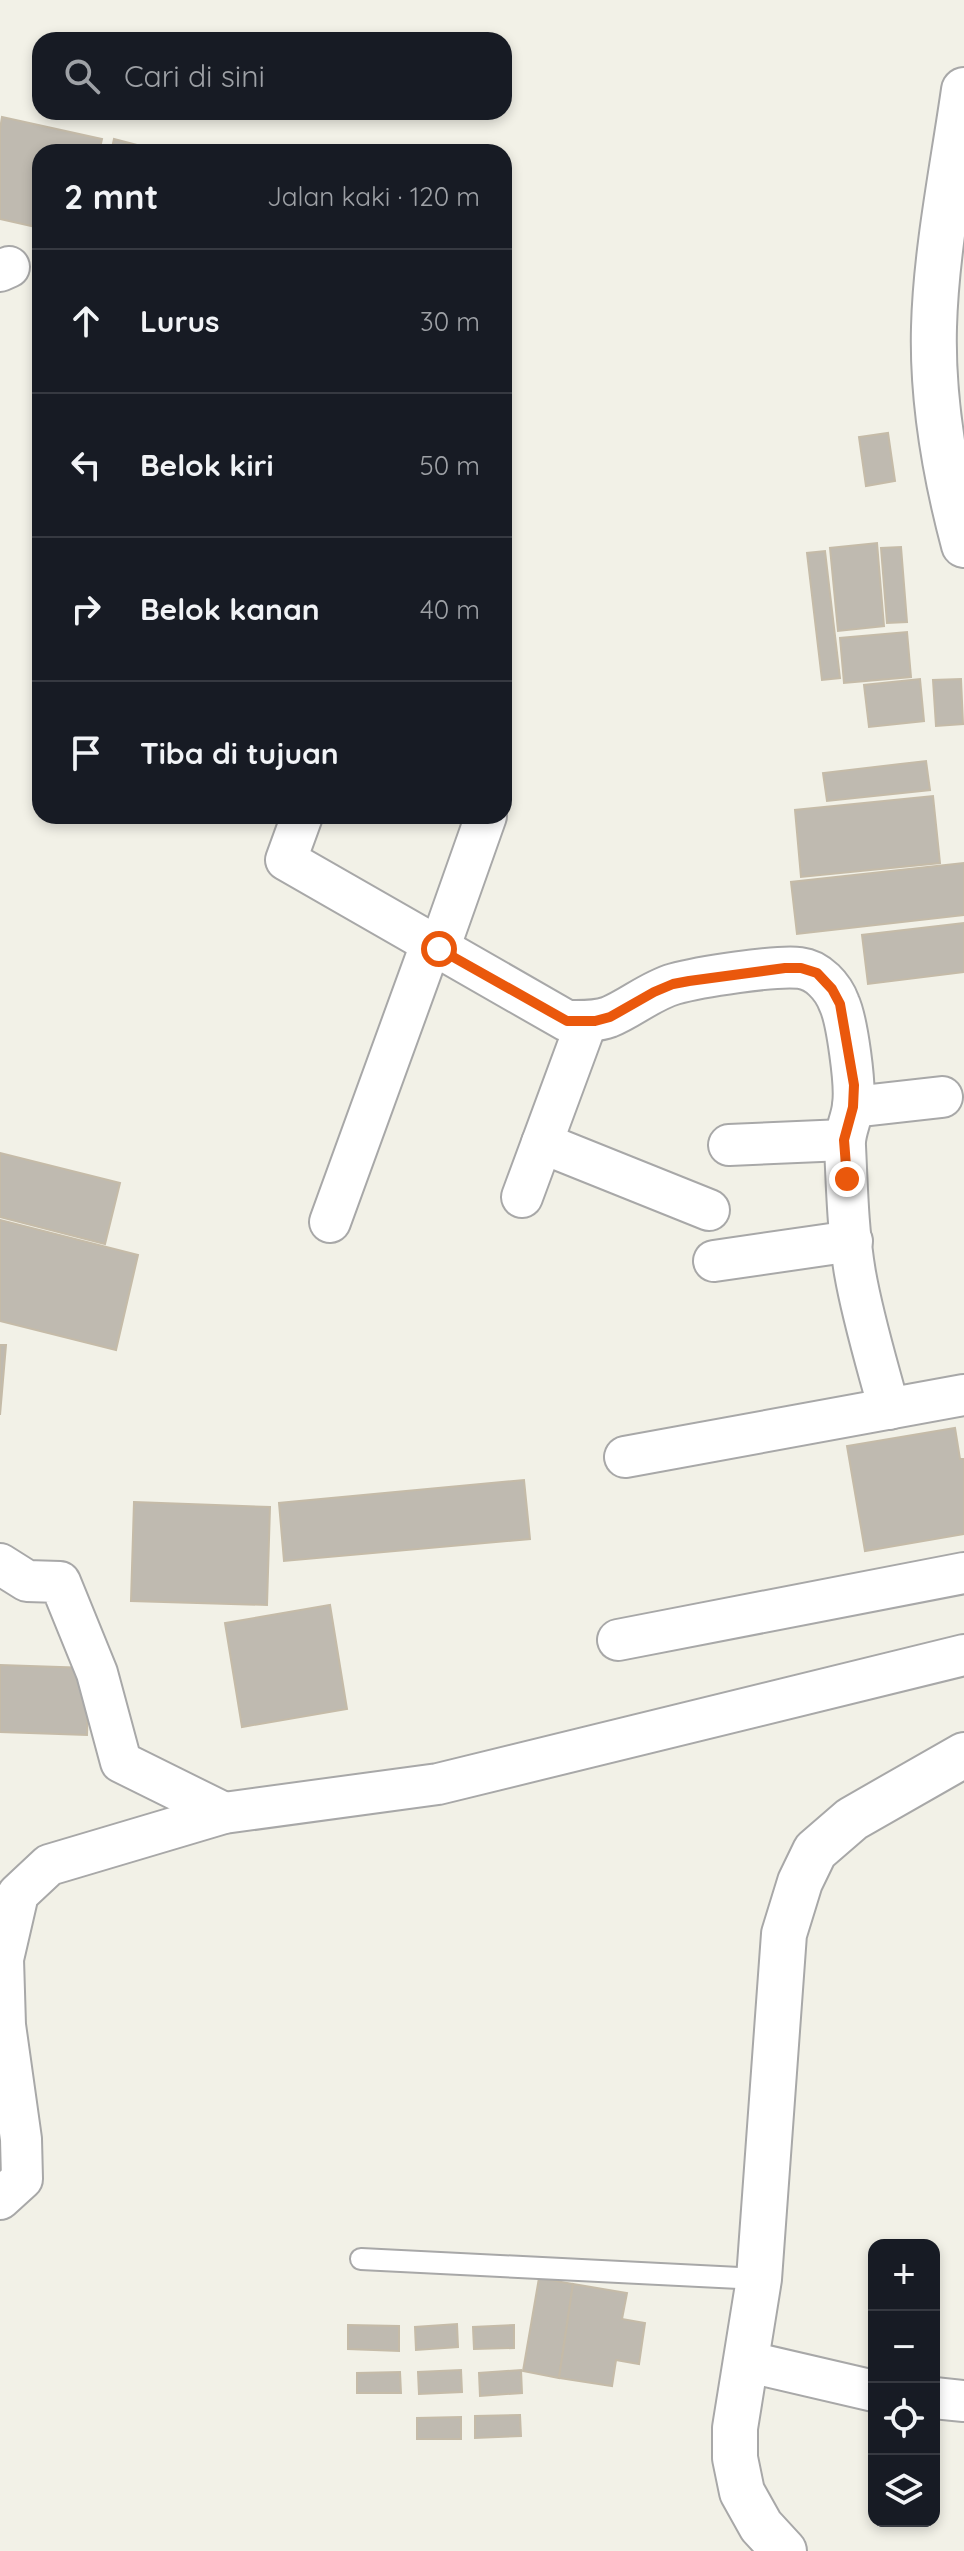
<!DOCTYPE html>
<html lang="id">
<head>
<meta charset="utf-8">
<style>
  body { margin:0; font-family:Quicksand,sans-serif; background:#20242c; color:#f1f3f6 }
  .controls { position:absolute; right:24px; bottom:24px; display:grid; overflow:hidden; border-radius:16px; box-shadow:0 4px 12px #0003 }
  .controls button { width:72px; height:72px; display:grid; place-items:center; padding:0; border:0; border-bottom:2px solid #363941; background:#171b24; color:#f1f3f6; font:40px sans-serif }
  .stop { position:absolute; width:24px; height:24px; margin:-18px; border:6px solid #ea580c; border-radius:50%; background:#fff }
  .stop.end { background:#ea580c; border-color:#fff; box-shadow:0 2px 8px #0008 }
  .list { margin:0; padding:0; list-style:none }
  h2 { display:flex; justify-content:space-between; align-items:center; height:104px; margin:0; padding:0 32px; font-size:34px }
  h2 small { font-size:26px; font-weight:400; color:#9ea1a6 }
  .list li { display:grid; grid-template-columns:52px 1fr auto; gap:24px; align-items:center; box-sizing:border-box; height:144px; padding:0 32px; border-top:2px solid #363941 }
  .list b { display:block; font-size:30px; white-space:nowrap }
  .list em { font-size:26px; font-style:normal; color:#9ea1a6 }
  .icon { flex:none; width:44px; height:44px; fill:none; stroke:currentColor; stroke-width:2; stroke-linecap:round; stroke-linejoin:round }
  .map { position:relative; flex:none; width:964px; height:2551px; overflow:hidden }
  .search { position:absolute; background:#171b24; box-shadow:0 4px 12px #0003; left:32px; top:32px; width:480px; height:88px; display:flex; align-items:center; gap:20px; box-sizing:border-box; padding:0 28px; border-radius:24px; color:#9ea1a6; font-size:30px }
  .panel { position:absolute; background:#171b24; box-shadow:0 4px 12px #0003; left:32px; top:144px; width:480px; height:680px; border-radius:24px }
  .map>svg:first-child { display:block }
</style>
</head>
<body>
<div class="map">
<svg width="964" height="2551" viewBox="0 0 964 2551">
  <rect width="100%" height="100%" fill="#f2f1e7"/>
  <g fill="#bfbab0" stroke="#c5bba8" stroke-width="2">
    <path d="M 2,117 L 102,139 L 99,152 L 40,152 L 40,228 L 0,219 L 0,129 Z"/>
    <path d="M 114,139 L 164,152 L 111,152 Z"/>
    <path d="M 888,433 L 895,481 L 866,486 L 859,437 Z"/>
    <path d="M 877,543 L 884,626 L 838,631 L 830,548 Z"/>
    <path d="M 901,547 L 907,622 L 887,623 L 881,548 Z"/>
    <path d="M 825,551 L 840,678 L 822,680 L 807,553 Z"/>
    <path d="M 907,632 L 911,677 L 844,683 L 840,638 Z"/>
    <path d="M 920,679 L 924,721 L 869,727 L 864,685 Z"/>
    <path d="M 961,679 L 963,724 L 936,726 L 933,680 Z"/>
    <path d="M 926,761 L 930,790 L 827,801 L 823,773 Z"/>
    <path d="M 933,796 L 940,863 L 801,877 L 795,810 Z"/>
    <path d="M 964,863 L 964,915 L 797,934 L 791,882 Z"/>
    <path d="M 964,923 L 964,972 L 868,984 L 862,935 Z"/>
    <path d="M 0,1153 L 120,1183 L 105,1244 L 0,1217 Z"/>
    <path d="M 0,1220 L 138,1255 L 116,1350 L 0,1321 Z"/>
    <path d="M 0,1345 L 6,1345 L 0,1415 Z"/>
    <path d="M 955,1428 L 960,1459 L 964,1459 L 964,1534 L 865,1551 L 847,1446 Z"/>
    <path d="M 524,1480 L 530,1539 L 284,1561 L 279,1503 Z"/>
    <path d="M 134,1502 L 270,1507 L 267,1605 L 131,1601 Z"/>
    <path d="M 330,1605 L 347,1709 L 242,1727 L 225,1623 Z"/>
    <path d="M 0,1665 L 89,1668 L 87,1735 L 0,1732 Z"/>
    <path d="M 539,2278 L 573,2284 L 559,2378 L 523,2371 Z"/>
    <path d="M 573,2284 L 627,2293 L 622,2319 L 645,2323 L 639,2364 L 616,2360 L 612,2386 L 559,2378 Z"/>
    <path d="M 457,2324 L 458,2347 L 416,2350 L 415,2327 Z"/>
    <path d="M 348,2325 L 399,2326 L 399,2351 L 348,2349 Z"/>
    <path d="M 514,2325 L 514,2348 L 474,2349 L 473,2327 Z"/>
    <path d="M 461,2370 L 462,2392 L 419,2394 L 418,2372 Z"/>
    <path d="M 521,2370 L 522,2393 L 480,2396 L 479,2373 Z"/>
    <path d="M 400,2372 L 401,2393 L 357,2393 L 357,2373 Z"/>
    <path d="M 520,2415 L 521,2436 L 475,2438 L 475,2416 Z"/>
    <path d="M 461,2417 L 461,2439 L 417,2439 L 417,2418 Z"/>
  </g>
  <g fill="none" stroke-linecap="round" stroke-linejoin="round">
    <defs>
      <path id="service" d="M 361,2259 L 759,2279"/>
      <g id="minor">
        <path d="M 0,271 L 9,267"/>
        <path d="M 302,816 L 286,860 L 567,1021 C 581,1021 595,1022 609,1017 C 631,1008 650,991 674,984 C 699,977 776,965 800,968 C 818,970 833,987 839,1003 C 847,1020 856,1085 853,1105 C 852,1119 844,1132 845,1146 C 847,1188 848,1232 855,1273 C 863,1319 877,1364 889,1409"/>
        <path d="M 439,949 L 486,816"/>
        <path d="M 853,1107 L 942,1097"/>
        <path d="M 542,1143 L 709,1210"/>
        <path d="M 729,1145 L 844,1140"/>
        <path d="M 522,1197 L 587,1021"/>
        <path d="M 330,1222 L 431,944"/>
        <path d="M 714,1261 L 852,1241"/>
        <path d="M 625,1457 L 964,1395"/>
        <path d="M 0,1564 L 27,1581 L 60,1582 L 97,1673 L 121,1762 L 224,1813"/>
        <path d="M 618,1640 L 964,1573"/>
        <path d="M 0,2199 L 22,2179 L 21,2139 L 5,2025 L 3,1959 L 18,1894 L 49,1865 L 224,1813 L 438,1784 L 964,1655"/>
        <path d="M 745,2361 L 874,2391"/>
        <path d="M 934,2398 L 964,2401"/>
      </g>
      <g id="tertiary">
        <path d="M 964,90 C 953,167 936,250 934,327 C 932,400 945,474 964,545"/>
        <path d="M 784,2551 L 761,2526 L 742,2492 L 735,2458 L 735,2428 L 759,2279 L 784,1934 L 800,1882 L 815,1851 L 852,1819 L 964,1755"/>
      </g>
    </defs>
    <use href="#service" stroke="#a8a8a8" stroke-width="24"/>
    <use href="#minor" stroke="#a8a8a8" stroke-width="44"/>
    <use href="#tertiary" stroke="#a8a8a8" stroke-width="48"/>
    <use href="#service" stroke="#fff" stroke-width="20"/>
    <use href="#minor" stroke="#fff" stroke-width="40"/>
    <use href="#tertiary" stroke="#fff" stroke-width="44"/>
  </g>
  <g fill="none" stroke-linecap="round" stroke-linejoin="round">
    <path stroke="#ea580c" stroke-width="10" d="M 439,949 L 567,1021 L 595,1021 L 610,1017 L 654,992 L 673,984 L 689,981 L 785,968 L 801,968 L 817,973 L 832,989 L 840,1004 L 854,1085 L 853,1107 L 844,1140 L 847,1179"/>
  </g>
</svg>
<div class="controls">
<button>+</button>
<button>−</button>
<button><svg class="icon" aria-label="locate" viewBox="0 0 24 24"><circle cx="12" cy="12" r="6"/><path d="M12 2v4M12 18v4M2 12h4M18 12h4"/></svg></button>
<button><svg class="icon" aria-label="layers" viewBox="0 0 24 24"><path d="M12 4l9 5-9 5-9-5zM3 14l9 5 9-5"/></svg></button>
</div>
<div class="stop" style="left:439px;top:949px"></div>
<div class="stop end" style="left:847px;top:1179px"></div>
<div class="search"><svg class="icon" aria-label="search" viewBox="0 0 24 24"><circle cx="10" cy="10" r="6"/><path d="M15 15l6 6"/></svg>Cari di sini</div>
<section class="panel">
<h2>2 mnt<small>Jalan kaki · 120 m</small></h2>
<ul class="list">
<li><svg class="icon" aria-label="ahead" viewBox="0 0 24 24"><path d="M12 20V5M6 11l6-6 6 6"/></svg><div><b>Lurus</b></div><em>30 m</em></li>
<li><svg class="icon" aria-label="left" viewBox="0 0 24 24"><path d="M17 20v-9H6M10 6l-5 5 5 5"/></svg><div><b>Belok kiri</b></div><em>50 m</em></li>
<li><svg class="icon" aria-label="right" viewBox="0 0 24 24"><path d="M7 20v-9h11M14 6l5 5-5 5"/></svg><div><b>Belok kanan</b></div><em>40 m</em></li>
<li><svg class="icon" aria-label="arrive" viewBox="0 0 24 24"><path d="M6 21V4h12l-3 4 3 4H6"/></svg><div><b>Tiba di tujuan</b></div></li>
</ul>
</section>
</div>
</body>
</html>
